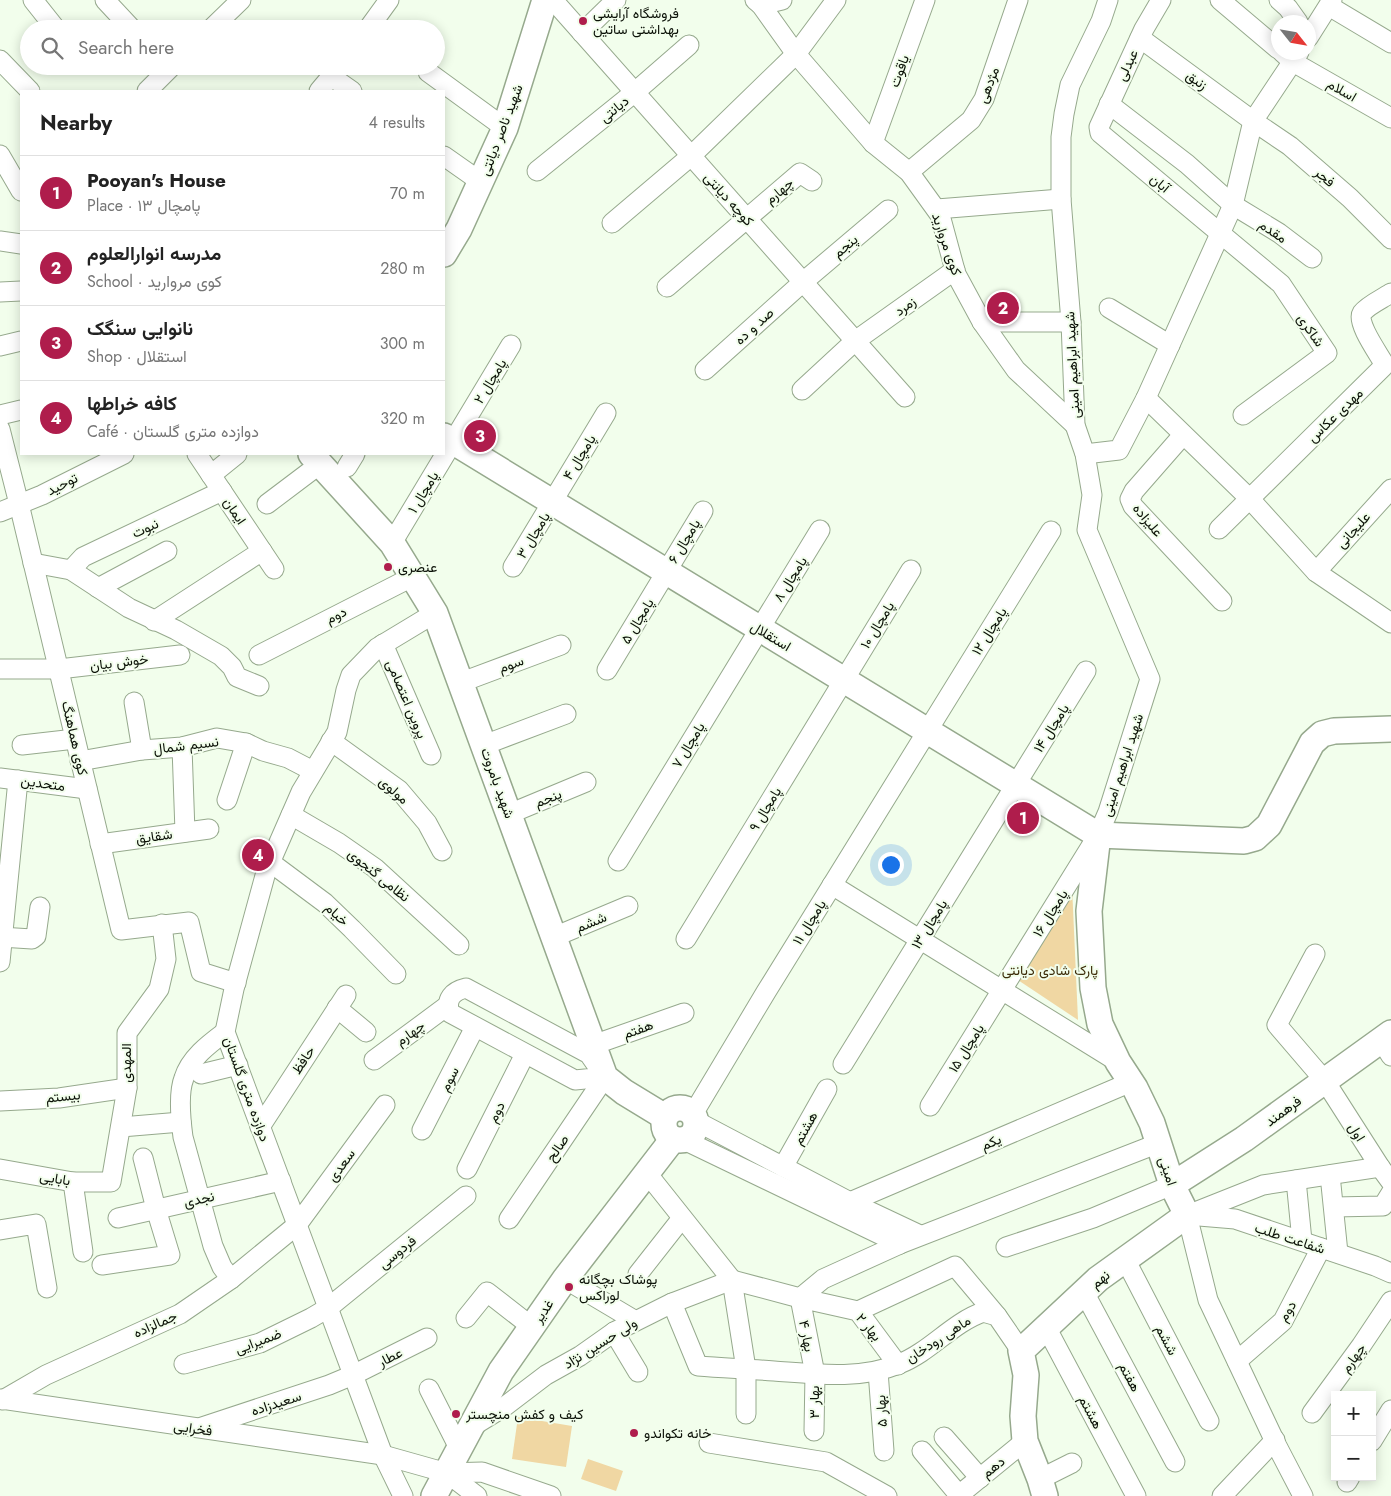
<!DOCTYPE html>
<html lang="en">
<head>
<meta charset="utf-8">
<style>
  body { margin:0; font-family:Jost,Vazirmatn,sans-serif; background:#f6f6f6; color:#222 }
  .controls { position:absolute; right:15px; bottom:15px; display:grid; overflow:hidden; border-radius:0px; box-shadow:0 2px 12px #0003 }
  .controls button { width:45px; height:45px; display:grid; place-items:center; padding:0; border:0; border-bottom:1px solid #e0e0e0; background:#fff; color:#222; font:25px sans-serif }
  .compass { position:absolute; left:1271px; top:15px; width:45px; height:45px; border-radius:50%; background:#fff; box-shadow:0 2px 12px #0003; rotate:121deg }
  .you { position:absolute; left:890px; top:864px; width:18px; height:18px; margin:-12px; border:4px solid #fff; border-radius:50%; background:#1a73e8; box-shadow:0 0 0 8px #1a73e833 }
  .badge { display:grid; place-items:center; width:32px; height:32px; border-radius:50%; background:#af1d4c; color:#fff; font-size:16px; font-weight:700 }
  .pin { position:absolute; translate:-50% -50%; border:2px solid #fff; box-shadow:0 1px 5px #0006 }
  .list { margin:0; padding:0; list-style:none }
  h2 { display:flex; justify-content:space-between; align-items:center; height:65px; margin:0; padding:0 20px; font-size:21px }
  h2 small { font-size:16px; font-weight:400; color:#767676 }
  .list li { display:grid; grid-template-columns:32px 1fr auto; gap:15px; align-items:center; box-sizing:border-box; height:75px; padding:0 20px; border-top:1px solid #e0e0e0 }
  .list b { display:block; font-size:19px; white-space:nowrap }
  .list p { margin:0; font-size:16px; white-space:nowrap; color:#767676 }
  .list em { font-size:16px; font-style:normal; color:#767676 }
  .icon { flex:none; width:28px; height:28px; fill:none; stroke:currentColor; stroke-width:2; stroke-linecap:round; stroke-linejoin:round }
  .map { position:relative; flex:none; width:1391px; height:1496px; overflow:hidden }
  .search { position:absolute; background:#fff; box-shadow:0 2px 12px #0003; left:20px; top:20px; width:425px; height:55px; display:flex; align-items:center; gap:12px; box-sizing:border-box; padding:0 18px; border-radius:28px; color:#767676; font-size:19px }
  .panel { position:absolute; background:#fff; box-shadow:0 2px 12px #0003; left:20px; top:90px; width:425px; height:365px; border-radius:0px }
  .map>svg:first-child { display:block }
</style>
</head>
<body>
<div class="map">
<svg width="1391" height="1496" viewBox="0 0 1391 1496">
  <rect width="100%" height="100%" fill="#f2feec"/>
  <g fill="#f0d7a3">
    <path d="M 1072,886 L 1078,1020 L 1015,978 Z"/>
    <path d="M 518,1417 L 572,1426 L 566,1467 L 512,1459 Z"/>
    <path d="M 588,1459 L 623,1471 L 616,1491 L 581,1479 Z"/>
  </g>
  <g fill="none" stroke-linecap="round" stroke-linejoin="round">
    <defs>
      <g id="minor">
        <path d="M 33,0 L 56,29"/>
        <path d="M 105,0 L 132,29"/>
        <path d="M 553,0 L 905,397"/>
        <path d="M 755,0 L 761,5 L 796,54 L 873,143 L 909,172 L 940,215 L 956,274 L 982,322 L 1016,370 L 1075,425"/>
        <path d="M 1161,0 L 1144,29 L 1099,127 L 1100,133 L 1281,284 L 1327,353 L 1243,415"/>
        <path d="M 1220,0 L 1278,49"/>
        <path d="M 1279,0 L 1288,8 L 1298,22"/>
        <path d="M 761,5 L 782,0"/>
        <path d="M 1329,6 L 1391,43"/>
        <path d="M 211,29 L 241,0"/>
        <path d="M 368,29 L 389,0"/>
        <path d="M 582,33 L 616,0"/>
        <path d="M 1140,38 L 1253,121 L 1290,146 L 1350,198 L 1391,239"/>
        <path d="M 1308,38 L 1332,0"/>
        <path d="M 1282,52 L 1293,62 L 1391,118"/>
        <path d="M 0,60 L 30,91"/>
        <path d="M 428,72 L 505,128"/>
        <path d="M 332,77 L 352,91"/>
        <path d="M 147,91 L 172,66"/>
        <path d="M 319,91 L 340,66"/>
        <path d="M 1109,104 L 1187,164 L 1233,205 L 1279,233 L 1312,258"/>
        <path d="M 873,143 L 925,0"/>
        <path d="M 0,155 L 21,191"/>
        <path d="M 444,156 L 481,182"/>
        <path d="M 537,171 L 635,92 L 689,45"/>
        <path d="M 909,172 L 971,120 L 984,99 L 1018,0"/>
        <path d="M 937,209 L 1061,199"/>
        <path d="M 612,223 L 691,156 L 796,54 L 836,0"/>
        <path d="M 0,241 L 21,244"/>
        <path d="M 667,287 L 800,173 L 812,181"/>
        <path d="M 0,292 L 21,291"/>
        <path d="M 1109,308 L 1170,345"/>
        <path d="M 982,322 L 1071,322"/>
        <path d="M 0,346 L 21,341"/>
        <path d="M 705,370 L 803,282 L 888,210"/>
        <path d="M 802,390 L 855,341 L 955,270"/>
        <path d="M 1146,398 L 1249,498 L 1316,572 L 1391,623"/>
        <path d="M 0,415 L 21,410"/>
        <path d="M 0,429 L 19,504 L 121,930 L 189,922 L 201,972 L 236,983"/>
        <path d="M 1183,435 L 1134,491 L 1130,499 L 1133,506 L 1222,601"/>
        <path d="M 197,454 L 274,569"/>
        <path d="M 1085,454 L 1119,450 L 1146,398 L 1233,205 L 1253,121 L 1299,52"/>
        <path d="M 347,467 L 355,454"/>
        <path d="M 211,475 L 237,454"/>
        <path d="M 267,504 L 320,464"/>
        <path d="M 0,512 L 42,495 L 124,454"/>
        <path d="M 1219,529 L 1380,370 L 1383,367 L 1383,362 C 1378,353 1356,322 1362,313 C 1368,305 1382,299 1391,293"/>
        <path d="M 392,543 L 511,345"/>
        <path d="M 33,563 L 71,570 L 129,608 L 176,630 L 221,656 L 232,667 L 237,677 L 259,686"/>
        <path d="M 513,567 L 606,413"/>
        <path d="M 71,570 L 83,557 L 222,491"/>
        <path d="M 1316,572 L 1391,489"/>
        <path d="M 98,588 L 167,551"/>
        <path d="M 154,621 L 262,551"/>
        <path d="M 383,644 L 431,755"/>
        <path d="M 259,655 L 414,576"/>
        <path d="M 0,669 L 59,669 L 180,655"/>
        <path d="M 607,670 L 703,511"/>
        <path d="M 462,682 L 561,645"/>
        <path d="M 134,702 L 142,750"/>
        <path d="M 331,741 L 399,790 L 427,823 L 442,851"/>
        <path d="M 22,745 L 75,739"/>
        <path d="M 484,745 L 566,714"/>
        <path d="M 182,747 L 185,832"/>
        <path d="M 80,761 L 142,750 L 182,747 L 217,738 L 246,743 L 263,751 L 288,758 L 313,771"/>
        <path d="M 0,778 L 87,789"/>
        <path d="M 227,800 L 246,743"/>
        <path d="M 509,814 L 586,782"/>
        <path d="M 291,815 L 339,843 L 375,868 L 459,945"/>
        <path d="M 100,844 L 209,829"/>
        <path d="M 618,861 L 820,530"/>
        <path d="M 270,862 L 325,903 L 352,929 L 396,974"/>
        <path d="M 832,885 L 1118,1062"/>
        <path d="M 0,937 L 32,939 L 36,936 L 40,907"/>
        <path d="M 554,937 L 628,906"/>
        <path d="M 686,939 L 911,570"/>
        <path d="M 1315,954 L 1277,1025 L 1325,1081 L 1380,1167 L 1391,1182"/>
        <path d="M 0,962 L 18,780"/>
        <path d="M 466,988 L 589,1054 L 605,1077 L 575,1080 L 450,1013 C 445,999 453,991 466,988 Z"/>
        <path d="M 337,1008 L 366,1032"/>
        <path d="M 225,1032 C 209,1044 190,1058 184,1078 C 178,1093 181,1122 183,1137 L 213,1246 L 222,1267 L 231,1279"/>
        <path d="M 1381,1040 L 1391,1056"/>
        <path d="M 593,1045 L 684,1013"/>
        <path d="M 374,1060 L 447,1006"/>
        <path d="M 843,1064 L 1086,671"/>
        <path d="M 201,1074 L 238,1065"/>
        <path d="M 0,1101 L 59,1098 L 127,1088"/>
        <path d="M 930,1106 L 1098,835 L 1108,812 L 1150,679 L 1087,530 L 1092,495 L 1085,454 L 1075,425 L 1071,322 L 1061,199 L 1061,137 L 1064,114 L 1070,85 L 1101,21 L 1108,0"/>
        <path d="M 693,1114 L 766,992 L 1051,531"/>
        <path d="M 696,1121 L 850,1202 L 920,1235"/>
        <path d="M 121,1127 L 181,1122"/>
        <path d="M 260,1127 L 346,995"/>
        <path d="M 422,1130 L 475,1027"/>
        <path d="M 684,1140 L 900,1244"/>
        <path d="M 783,1167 L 827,1089"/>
        <path d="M 0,1169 L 73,1182 L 111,1182 L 127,1088 L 127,1033 L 159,989 L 166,959 L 162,924"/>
        <path d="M 467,1169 L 525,1054"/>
        <path d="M 646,1172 L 732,1280 L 746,1369 L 746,1414"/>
        <path d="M 1330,1175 L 1338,1253"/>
        <path d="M 1296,1180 L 1302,1241"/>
        <path d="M 73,1182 L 83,1252"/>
        <path d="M 1334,1207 L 1383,1206 L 1391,1193"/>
        <path d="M 1190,1214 L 1263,1185 L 1380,1167"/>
        <path d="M 1187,1215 L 1208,1300 L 1277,1446 L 1303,1496"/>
        <path d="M 1187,1215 L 1235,1219 L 1375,1266 L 1391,1273"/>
        <path d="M 843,1216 L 850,1202 L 1131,1082"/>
        <path d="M 118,1218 L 281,1181"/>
        <path d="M 509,1219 L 605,1077"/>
        <path d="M 0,1230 L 36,1224 L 47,1288"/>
        <path d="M 1006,1247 L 1093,1218 L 1172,1185"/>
        <path d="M 1125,1259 L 1209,1421"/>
        <path d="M 102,1265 L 170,1255 L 156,1209 L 143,1158"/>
        <path d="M 638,1274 L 682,1218"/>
        <path d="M 565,1279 L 634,1320"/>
        <path d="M 1084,1292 L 1175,1462"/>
        <path d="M 672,1303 L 698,1366 C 723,1368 749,1369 774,1371 C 815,1374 860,1380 899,1364 C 930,1352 952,1323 983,1312 L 997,1316 L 1021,1351"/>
        <path d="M 858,1311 L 955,1266 L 997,1316"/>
        <path d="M 466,1318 L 487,1292 L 532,1327"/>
        <path d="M 1046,1327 L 1136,1496"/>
        <path d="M 614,1332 L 638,1372"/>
        <path d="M 1237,1361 L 1283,1321 L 1321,1248"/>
        <path d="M 184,1364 L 260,1343 L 311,1318 L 328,1308 L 466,1196"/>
        <path d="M 878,1371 L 884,1451"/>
        <path d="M 429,1389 L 460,1450"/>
        <path d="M 0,1399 L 383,1455 L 447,1473 L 482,1472 L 551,1496"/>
        <path d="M 3,1400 L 46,1375 L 180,1314 L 231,1279 L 297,1225 L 385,1105"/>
        <path d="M 1312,1413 L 1361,1346 L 1391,1301"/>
        <path d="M 473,1426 L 504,1407 L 546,1375 L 580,1356 L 614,1332 L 672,1303 L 732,1280 L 800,1298 L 823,1279 L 900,1244 L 1159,1143"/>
        <path d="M 202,1427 L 329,1385 L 353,1375 L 427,1338"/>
        <path d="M 814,1431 L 815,1374 L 800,1298 L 858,1311 L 898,1365"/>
        <path d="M 944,1437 L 980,1478"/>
        <path d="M 1372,1441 L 1391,1410"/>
        <path d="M 709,1443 L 826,1462 L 887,1496"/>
        <path d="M 922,1451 L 959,1495 L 1025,1441"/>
        <path d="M 447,1473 L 477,1496"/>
        <path d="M 1040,1479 L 1072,1463"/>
        <path d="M 1347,1482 L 1350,1477"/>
        <path d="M 403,1496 L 383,1455 L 225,1032 L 234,989 L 266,872 L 301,792 L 337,732 L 346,690 L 351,675 L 377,648 L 435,613"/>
        <path d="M 1222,1496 L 1275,1440"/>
      </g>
      <g id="major">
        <path d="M 444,254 L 459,229 L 505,128 L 545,0"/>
        <path d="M 444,436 L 1098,835 L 1244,841 L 1255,838 L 1269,825 L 1312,743 L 1322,734 L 1334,731 L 1391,729"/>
        <path d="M 311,454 L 392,543 L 435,613 L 605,1077 L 624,1092 L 665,1117"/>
        <circle cx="680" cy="1124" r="16"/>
        <path d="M 1172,1185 L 1244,1139 L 1391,1033"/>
        <path d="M 434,1496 L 501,1371 L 565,1279 L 673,1139"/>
        <path d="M 1045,1496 L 1040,1479 L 1025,1441 L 1023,1416 L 1026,1375 L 1021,1351 L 1098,1279 L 1187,1215 L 1172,1185 L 1152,1123 L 1135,1088 L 1118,1062 L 1100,1024 L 1093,988 L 1089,911 L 1098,835"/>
      </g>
    </defs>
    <use href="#minor" stroke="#96a98d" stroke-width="21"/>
    <use href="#major" stroke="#96a98d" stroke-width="28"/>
    <use href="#minor" stroke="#fff" stroke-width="19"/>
    <use href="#major" stroke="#fff" stroke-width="25"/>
  </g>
  <g fill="#af1d4c" stroke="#f2feec" stroke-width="2">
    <circle cx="583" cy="21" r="5"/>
    <circle cx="388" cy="567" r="5"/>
    <circle cx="569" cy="1287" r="5"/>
    <circle cx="456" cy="1414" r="5"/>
    <circle cx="634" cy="1433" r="5"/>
  </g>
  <g text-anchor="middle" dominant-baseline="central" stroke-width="4" stroke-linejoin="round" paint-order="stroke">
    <g font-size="14" fill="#0b1107" stroke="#f2feec" text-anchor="start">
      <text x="593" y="13">فروشگاه آرایشی<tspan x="593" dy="16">بهداشتی ساتین</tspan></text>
      <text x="398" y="567">عنصری</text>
      <text x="579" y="1279">پوشاک بچگانه<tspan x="579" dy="16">لوراکس</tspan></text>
      <text x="466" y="1414">کیف و کفش منچستر</text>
      <text x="644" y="1433">خانه تکواندو</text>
    </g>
    <g font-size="14" fill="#0b1107" stroke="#f2feec">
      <text transform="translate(1127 65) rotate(-65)">عبدلی</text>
      <text transform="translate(899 71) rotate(-70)">یاقوت</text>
      <text transform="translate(1197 80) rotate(36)">زنبق</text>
      <text transform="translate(988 85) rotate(-69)">مژدهی</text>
      <text transform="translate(1342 90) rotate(30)">اسلام</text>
      <text transform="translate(614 109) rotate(-39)">دیانتی</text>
      <text transform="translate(501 130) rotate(-69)">شهید ناصر دیانتی</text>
      <text transform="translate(1325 177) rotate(41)">فجر</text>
      <text transform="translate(1160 183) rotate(40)">آبان</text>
      <text transform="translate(779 191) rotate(-40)">چهارم</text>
      <text transform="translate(729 199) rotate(48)">کوچه دیانتی</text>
      <text transform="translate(1273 231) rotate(34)">مقدم</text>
      <text transform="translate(947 244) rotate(71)">کوی مروارید</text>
      <text transform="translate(845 246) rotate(-40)">پنجم</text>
      <text transform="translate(905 306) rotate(-36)">زمرد</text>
      <text transform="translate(754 326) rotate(-42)">صد و ده</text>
      <text transform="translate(1311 330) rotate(55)">شاکری</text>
      <text transform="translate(1072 365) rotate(-93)">شهید ابراهیم امینی</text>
      <text transform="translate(490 381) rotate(-59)">پامچال ۲</text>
      <text transform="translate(1335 415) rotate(-44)">مهدی عکاس</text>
      <text transform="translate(579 457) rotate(-59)">پامچال ۴</text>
      <text transform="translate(62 484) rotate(-27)">توحید</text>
      <text transform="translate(423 492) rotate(-59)">پامچال ۱</text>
      <text transform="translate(235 511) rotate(56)">ایمان</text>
      <text transform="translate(1148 520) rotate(50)">علیزاده</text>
      <text transform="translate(145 528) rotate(-25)">نبوت</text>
      <text transform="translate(1353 530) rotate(-48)">علیجانی</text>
      <text transform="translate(533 535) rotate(-59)">پامچال ۳</text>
      <text transform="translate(684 541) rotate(-59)">پامچال ۶</text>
      <text transform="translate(790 579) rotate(-58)">پامچال ۸</text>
      <text transform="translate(336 615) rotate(-27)">دوم</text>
      <text transform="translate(637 621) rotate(-59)">پامچال ۵</text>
      <text transform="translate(877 625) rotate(-59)">پامچال ۱۰</text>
      <text transform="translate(989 631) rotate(-58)">پامچال ۱۲</text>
      <text transform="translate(771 636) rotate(31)">استقلال</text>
      <text transform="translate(119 662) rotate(-7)">خوش بیان</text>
      <text transform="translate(511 664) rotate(-20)">سوم</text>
      <text transform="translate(407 699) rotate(67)">پروین اعتصامی</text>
      <text transform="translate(1051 728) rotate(-58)">پامچال ۱۴</text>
      <text transform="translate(75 738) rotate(77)">کوی هماهنگ</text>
      <text transform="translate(186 745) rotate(-7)">نسیم شمال</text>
      <text transform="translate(688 745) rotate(-59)">پامچال ۷</text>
      <text transform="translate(1122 765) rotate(-72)">شهید ابراهیم امینی</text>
      <text transform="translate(43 783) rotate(8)">متحدین</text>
      <text transform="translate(498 783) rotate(70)">شهید بامروت</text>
      <text transform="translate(394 790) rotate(41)">مولوی</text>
      <text transform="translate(548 798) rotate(-22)">پنجم</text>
      <text transform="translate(765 809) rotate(-59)">پامچال ۹</text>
      <text transform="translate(154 836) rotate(-8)">شقایق</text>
      <text transform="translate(379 875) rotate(39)">نظامی گنجوی</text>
      <text transform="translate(1050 913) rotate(-58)">پامچال ۱۶</text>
      <text transform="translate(337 914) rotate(43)">خیام</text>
      <text transform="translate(591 922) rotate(-23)">ششم</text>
      <text transform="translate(809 922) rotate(-58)">پامچال ۱۱</text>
      <text transform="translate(929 924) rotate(-58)">پامچال ۱۳</text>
      <text transform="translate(638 1029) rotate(-20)">هفتم</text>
      <text transform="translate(410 1033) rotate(-36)">چهارم</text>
      <text transform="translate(966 1048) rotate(-58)">پامچال ۱۵</text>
      <text transform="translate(303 1060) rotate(-57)">حافظ</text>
      <text transform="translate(126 1063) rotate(-90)">المهدی</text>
      <text transform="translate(449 1079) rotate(-63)">سوم</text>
      <text transform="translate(247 1089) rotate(70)">دوازده متری گلستان</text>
      <text transform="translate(63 1096) rotate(-6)">بیستم</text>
      <text transform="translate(1283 1111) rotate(-36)">فرهمند</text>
      <text transform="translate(496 1112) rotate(-63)">دوم</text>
      <text transform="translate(805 1128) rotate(-61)">هشتم</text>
      <text transform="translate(1357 1132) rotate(58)">اول</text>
      <text transform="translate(991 1142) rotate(-23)">یکم</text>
      <text transform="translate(557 1148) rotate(-56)">صالح</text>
      <text transform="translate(341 1165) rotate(-54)">سعدی</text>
      <text transform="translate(1168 1171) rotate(71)">امینی</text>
      <text transform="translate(55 1178) rotate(9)">بابایی</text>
      <text transform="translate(199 1199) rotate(-13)">نجدی</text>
      <text transform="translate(1290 1238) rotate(18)">شفاعت طلب</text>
      <text transform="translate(397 1252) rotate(-39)">فردوسی</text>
      <text transform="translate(1100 1279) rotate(-39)">نهم</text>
      <text transform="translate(543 1311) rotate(-56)">غدیر</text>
      <text transform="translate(1287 1311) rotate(-58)">دوم</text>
      <text transform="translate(155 1324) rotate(-24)">جمالزاده</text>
      <text transform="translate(869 1327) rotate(50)">بهار ۲</text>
      <text transform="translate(807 1336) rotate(79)">بهار ۴</text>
      <text transform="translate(938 1339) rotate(-33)">ماهی رودخان</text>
      <text transform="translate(1167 1340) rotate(63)">ششم</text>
      <text transform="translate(258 1341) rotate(-21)">ضمیرایی</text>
      <text transform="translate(600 1343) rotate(-32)">ولی حسین نژاد</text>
      <text transform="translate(390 1357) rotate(-27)">عطار</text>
      <text transform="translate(1353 1358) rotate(-54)">چهارم</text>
      <text transform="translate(1130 1377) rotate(62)">هفتم</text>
      <text transform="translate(814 1402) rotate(-90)">بهار ۳</text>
      <text transform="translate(276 1403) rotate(-18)">سعیدزاده</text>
      <text transform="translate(881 1411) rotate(-94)">بهار ۵</text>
      <text transform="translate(1091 1412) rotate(62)">هشتم</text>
      <text transform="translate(193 1428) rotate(8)">فخرایی</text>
      <text transform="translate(993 1467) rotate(-39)">دهم</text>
    </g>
    <g font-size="14" fill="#3d2d0a" stroke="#f2feec">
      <text x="1050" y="970">پارک شادی دیانتی</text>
    </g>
  </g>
</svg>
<div class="controls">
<button>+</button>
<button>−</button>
</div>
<svg class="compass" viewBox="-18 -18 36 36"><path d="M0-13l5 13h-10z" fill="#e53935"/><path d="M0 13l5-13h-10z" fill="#767676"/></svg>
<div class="you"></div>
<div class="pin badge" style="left:1023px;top:818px">1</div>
<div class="pin badge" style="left:1003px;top:308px">2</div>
<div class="pin badge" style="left:480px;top:436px">3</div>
<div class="pin badge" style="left:258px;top:855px">4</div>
<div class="search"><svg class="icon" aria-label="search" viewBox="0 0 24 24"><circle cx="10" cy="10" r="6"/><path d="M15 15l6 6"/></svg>Search here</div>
<section class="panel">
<h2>Nearby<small>4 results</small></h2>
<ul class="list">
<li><span class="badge">1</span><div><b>Pooyan's House</b><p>Place · پامچال ۱۳</p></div><em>70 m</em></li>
<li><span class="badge">2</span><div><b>مدرسه انوارالعلوم</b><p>School · کوی مروارید</p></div><em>280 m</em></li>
<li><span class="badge">3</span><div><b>نانوایی سنگک</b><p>Shop · استقلال</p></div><em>300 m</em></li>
<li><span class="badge">4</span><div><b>کافه خراطها</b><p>Café · دوازده متری گلستان</p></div><em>320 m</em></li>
</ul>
</section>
</div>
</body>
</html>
